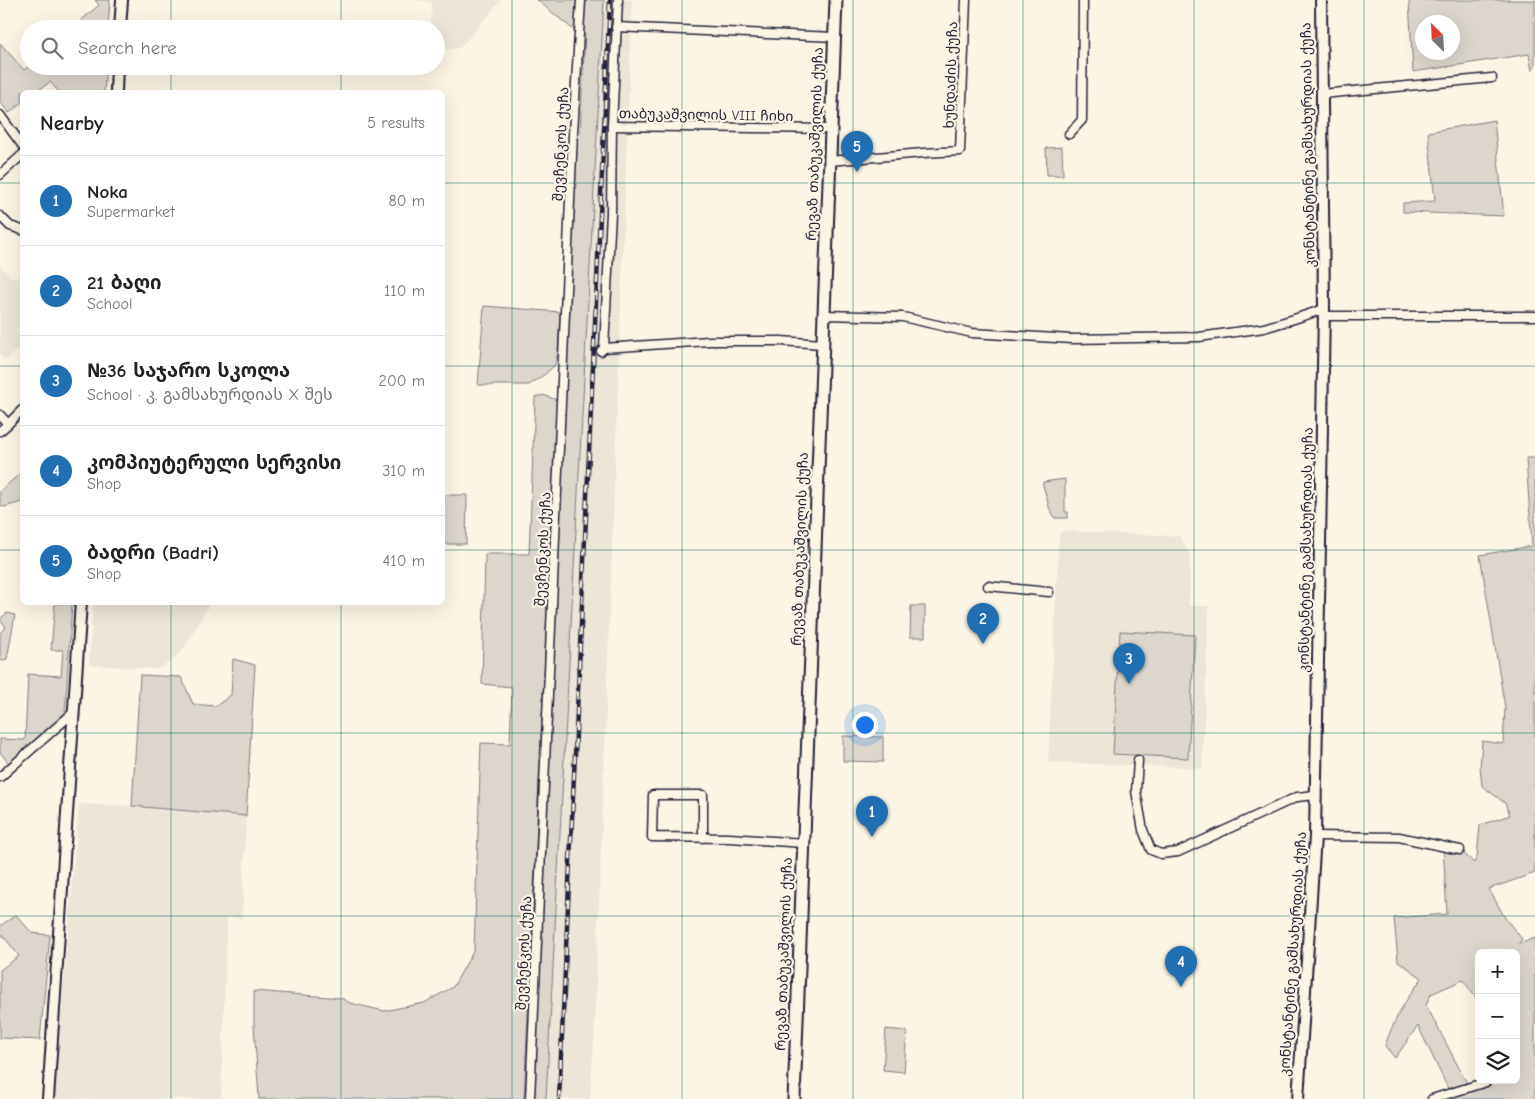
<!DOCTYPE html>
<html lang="en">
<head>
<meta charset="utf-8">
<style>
  body { margin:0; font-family:"Comic Neue","Noto Sans Georgian",sans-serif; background:#f6f6f6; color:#202124 }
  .controls { position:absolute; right:15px; bottom:15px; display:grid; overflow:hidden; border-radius:8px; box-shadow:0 5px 20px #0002 }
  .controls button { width:45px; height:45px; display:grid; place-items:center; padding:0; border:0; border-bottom:1px solid #e0e0e0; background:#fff; color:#202124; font:25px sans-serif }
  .compass { position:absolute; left:1415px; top:15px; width:45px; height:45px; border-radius:50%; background:#fff; box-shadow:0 5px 20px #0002; rotate:336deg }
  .you { position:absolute; left:864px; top:724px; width:18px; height:18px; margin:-12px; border:4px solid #fff; border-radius:50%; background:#1a73e8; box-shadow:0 0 0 8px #1a73e833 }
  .badge { display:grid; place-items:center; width:32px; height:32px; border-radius:50%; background:#1f6fb2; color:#fff; font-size:16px; font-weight:700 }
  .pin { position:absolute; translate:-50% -41px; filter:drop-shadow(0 1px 2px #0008) }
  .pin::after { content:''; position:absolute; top:26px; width:18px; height:15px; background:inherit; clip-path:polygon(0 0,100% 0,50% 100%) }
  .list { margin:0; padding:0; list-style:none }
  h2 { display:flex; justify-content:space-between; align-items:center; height:65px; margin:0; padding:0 20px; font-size:21px }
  h2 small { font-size:16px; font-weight:400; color:#757577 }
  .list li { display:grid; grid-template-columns:32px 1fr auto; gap:15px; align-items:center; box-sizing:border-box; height:90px; padding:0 20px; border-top:1px solid #e0e0e0 }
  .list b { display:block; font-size:19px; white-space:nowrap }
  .list p { margin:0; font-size:16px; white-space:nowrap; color:#757577 }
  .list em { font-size:16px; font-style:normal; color:#757577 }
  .icon { flex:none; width:28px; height:28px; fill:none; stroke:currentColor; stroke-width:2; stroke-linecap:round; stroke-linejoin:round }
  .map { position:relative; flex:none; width:1535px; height:1099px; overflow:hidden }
  .search { position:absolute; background:#fff; box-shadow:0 5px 20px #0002; left:20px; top:20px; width:425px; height:55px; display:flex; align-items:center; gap:12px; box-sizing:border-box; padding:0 18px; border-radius:28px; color:#757577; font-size:19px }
  .panel { position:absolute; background:#fff; box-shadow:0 5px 20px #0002; left:20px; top:90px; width:425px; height:515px; border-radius:8px }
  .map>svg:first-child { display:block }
</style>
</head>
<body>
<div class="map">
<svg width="1535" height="1099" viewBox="0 0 1535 1099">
  <rect width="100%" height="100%" fill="#fcf5e5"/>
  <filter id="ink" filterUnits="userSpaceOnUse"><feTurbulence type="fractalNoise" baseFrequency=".02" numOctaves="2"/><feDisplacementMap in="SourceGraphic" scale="10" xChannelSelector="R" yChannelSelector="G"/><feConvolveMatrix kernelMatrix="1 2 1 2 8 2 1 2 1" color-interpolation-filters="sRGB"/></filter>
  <g filter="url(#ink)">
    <g fill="#ece5d8">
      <path d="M 405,0 L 501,0 L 460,48 L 436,50 L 436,29 L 431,29 L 432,2 Z"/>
      <path d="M 604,0 L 632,0 L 594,1040 L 590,1099 L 546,1099 Z"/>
      <path d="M 0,265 L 11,277 L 22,277 L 22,313 L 19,348 L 5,361 L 0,355 Z"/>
      <path d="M 1063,531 L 1179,536 L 1190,554 L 1189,606 L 1209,606 L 1202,768 L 1048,762 L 1059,537 L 1060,533 Z"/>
      <path d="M 93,603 L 93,602 L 210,603 L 185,647 L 173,660 L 157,669 L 89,665 Z"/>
      <path d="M 79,804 L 132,806 L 246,816 L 242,919 L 227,917 L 221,1099 L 54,1099 Z"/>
    </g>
    <g fill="#dcd6cc" stroke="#7f7c84" fill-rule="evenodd">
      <path d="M 95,0 L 110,0 L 108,29 L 71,29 L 99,5 Z"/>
      <path d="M 537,0 L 604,0 L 546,1099 L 530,1099 L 573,133 L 580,133 L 585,34 L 575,31 Z"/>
      <path d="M 1409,0 L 1535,0 L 1535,67 L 1532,71 L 1529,54 L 1413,72 ZM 1422,22 L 1452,22 L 1452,52 L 1422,52 Z"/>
      <path d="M 0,43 L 24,70 L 29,66 L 106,66 L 104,92 L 59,92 L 50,82 L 36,92 L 22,92 L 22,103 L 9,113 L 0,102 Z"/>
      <path d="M 1494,120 L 1504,216 L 1403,212 L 1403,203 L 1435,201 L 1428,132 Z"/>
      <path d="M 1062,147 L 1063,175 L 1047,175 L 1046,148 Z"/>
      <path d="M 484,306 L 560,312 L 558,351 L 555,365 L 544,375 L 529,385 L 478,385 Z"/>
      <path d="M 543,395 L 557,400 L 524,1099 L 259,1099 L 254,1025 L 254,991 L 341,998 L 350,1003 L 384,1011 L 424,1003 L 453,987 L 474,950 L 481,743 L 510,744 L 512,687 L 482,684 L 485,554 L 529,554 L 535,397 Z"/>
      <path d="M 1526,458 L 1535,458 L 1535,873 L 1489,889 L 1505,918 L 1522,939 L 1519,944 L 1535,938 L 1535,1099 L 1453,1099 L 1418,1026 L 1395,1058 L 1385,1046 C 1393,1021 1406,999 1422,978 L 1398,961 L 1394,918 L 1447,914 L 1443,846 L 1460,850 L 1474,863 L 1477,857 L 1480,825 L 1510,815 L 1505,803 L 1482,786 L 1480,767 L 1482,741 L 1503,744 L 1505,708 L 1480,555 L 1532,546 ZM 1479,953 L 1516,953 L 1516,1080 L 1493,1080 L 1469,1087 L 1426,1005 L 1431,994 L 1463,980 L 1479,1002 Z"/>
      <path d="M 22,472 L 22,502 L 4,507 L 0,505 L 0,491 Z"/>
      <path d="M 1065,479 L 1065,512 L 1068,512 L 1068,518 L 1055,518 L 1049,507 L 1043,485 L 1043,482 Z"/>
      <path d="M 443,495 L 467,495 L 466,544 L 443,544 Z"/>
      <path d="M 55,603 L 72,603 L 65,713 L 9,764 L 0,752 L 0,739 L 25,740 L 28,674 L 61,676 L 63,650 L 51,650 Z"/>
      <path d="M 911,606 L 925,606 L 925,637 L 910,637 Z"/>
      <path d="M 7,613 L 15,615 L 7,659 L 0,661 L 0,633 L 6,627 L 0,619 Z"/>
      <path d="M 1120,631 L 1195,635 L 1188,758 L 1113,754 Z"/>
      <path d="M 233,659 L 255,665 L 246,816 L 132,806 L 140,675 L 181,677 L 193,704 L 216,706 L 231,695 Z"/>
      <path d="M 843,736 L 883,737 L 883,762 L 843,761 Z"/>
      <path d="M 16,915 L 32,933 L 50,935 L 40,1040 L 0,1038 L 0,970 L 19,956 L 0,932 L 0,926 Z"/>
      <path d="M 886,1029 L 907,1031 L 904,1072 L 883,1070 Z"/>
    </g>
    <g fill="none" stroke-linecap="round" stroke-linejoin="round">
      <defs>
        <g id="minor">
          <path d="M 616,27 L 834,37"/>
          <path d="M 1322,94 L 1492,78"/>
          <path d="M 0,115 L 22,145"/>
          <path d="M 612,126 L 831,129"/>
          <path d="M 1069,134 L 1082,120 L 1083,0"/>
          <path d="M 829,161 L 923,153 L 960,151 L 966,0"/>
          <path d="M 0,175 L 22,155"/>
          <path d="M 0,216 L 10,226 L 22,230"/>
          <path d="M 823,315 L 903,317 L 972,333 L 1072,339 L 1199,337 L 1264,328 L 1294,319 L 1324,309"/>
          <path d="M 1324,316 L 1535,316"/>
          <path d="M 604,348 L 611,213 L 612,126 L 618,0"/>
          <path d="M 601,351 L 604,348 L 709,341 L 781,341 L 822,344"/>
          <path d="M 0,415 L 8,424 L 0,431"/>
          <path d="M 8,424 L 22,410"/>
          <path d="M 988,586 L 1049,592"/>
          <path d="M 1138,760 L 1136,791 L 1143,830 L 1151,850 L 1161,854 L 1178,852 L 1297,797 L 1316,795"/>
          <path d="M 0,777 L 74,712"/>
          <path d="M 1315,836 L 1399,837 L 1460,850"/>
          <path d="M 703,838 L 703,795 L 653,795 L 652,837 L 730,838 L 803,843"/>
          <path d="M 530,1099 L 573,133 L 581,0"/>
          <path d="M 1432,1099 L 1486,1082"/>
        </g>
        <g id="tertiary">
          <path d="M 120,29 L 122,0"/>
          <path d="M 116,92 L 117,66"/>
          <path d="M 48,1099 L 81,602"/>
          <path d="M 1298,1099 L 1315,836 L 1324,309 L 1321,0"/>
        </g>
        <path id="secondary" d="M 794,1099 L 836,0"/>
      </defs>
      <use href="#minor" stroke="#22223b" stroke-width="11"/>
      <use href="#tertiary" stroke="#22223b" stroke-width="14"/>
      <use href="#secondary" stroke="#22223b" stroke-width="15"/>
      <use href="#minor" stroke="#fcf5e5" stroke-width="8"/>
      <use href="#tertiary" stroke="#fcf5e5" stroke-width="10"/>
      <use href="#secondary" stroke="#fcf5e5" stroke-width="11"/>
      <defs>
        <path id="rail" d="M 559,1099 L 610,0"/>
      </defs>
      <use href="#rail" stroke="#22223b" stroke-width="4.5"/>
      <use href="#rail" stroke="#fcf5e5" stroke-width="2.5" stroke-dasharray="8" stroke-linecap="butt"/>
    </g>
  </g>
  <path fill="none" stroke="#0f766e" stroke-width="1" stroke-opacity="0.55" d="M 171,0 L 171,29M 341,0 L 341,29M 512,0 L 512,1099M 682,0 L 682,1099M 853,0 L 853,1099M 1023,0 L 1023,1099M 1194,0 L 1194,1099M 1364,0 L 1364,1099M 171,66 L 171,92M 341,66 L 341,92M 0,183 L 22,183M 442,183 L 1535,183M 0,366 L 22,366M 442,366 L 1535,366M 0,550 L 22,550M 442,550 L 1535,550M 171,602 L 171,1099M 341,602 L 341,1099M 0,733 L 1535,733M 0,916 L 1535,916"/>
  <g text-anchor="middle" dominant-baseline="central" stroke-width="4.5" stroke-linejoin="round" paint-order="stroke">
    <g font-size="14" fill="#22223b" stroke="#fcf5e5">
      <text transform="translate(951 75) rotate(-88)">ხუნდაძის ქუჩა</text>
      <text transform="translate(706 115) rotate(1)">თაბუკაშვილის VIII ჩიხი</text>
      <text transform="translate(561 144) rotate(-87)">შევჩენკოს ქუჩა</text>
      <text transform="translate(815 144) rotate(-88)">რევაზ თაბუკაშვილის ქუჩა</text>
      <text transform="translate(1308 145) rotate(-91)">კონსტანტინე გამსახურდიას ქუჩა</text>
      <text transform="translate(543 549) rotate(-87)">შევჩენკოს ქუჩა</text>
      <text transform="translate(800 549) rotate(-88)">რევაზ თაბუკაშვილის ქუჩა</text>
      <text transform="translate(1306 550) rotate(-89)">კონსტანტინე გამსახურდიას ქუჩა</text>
      <text transform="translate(524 953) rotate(-87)">შევჩენკოს ქუჩა</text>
      <text transform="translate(784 954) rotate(-88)">რევაზ თაბუკაშვილის ქუჩა</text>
      <text transform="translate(1293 954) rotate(-86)">კონსტანტინე გამსახურდიას ქუჩა</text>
    </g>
  </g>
</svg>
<div class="controls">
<button>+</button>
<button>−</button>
<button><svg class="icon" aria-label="layers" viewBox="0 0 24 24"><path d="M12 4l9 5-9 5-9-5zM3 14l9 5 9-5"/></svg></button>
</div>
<svg class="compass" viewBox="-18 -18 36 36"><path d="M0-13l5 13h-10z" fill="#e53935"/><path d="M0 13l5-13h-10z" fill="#757577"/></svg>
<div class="you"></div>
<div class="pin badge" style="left:872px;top:837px">1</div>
<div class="pin badge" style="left:983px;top:644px">2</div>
<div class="pin badge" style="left:1129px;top:684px">3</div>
<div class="pin badge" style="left:1181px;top:987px">4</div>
<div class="pin badge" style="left:857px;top:172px">5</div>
<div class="search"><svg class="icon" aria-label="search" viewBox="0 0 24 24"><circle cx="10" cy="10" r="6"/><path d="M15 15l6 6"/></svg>Search here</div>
<section class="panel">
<h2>Nearby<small>5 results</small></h2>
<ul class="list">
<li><span class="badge">1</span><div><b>Noka</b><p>Supermarket</p></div><em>80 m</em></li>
<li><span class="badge">2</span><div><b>21 ბაღი</b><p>School</p></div><em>110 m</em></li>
<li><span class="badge">3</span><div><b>№36 საჯარო სკოლა</b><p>School · კ. გამსახურდიას X შეს</p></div><em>200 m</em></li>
<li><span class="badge">4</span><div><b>კომპიუტერული სერვისი</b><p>Shop</p></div><em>310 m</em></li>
<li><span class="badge">5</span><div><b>ბადრი (Badri)</b><p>Shop</p></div><em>410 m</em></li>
</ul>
</section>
</div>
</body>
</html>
